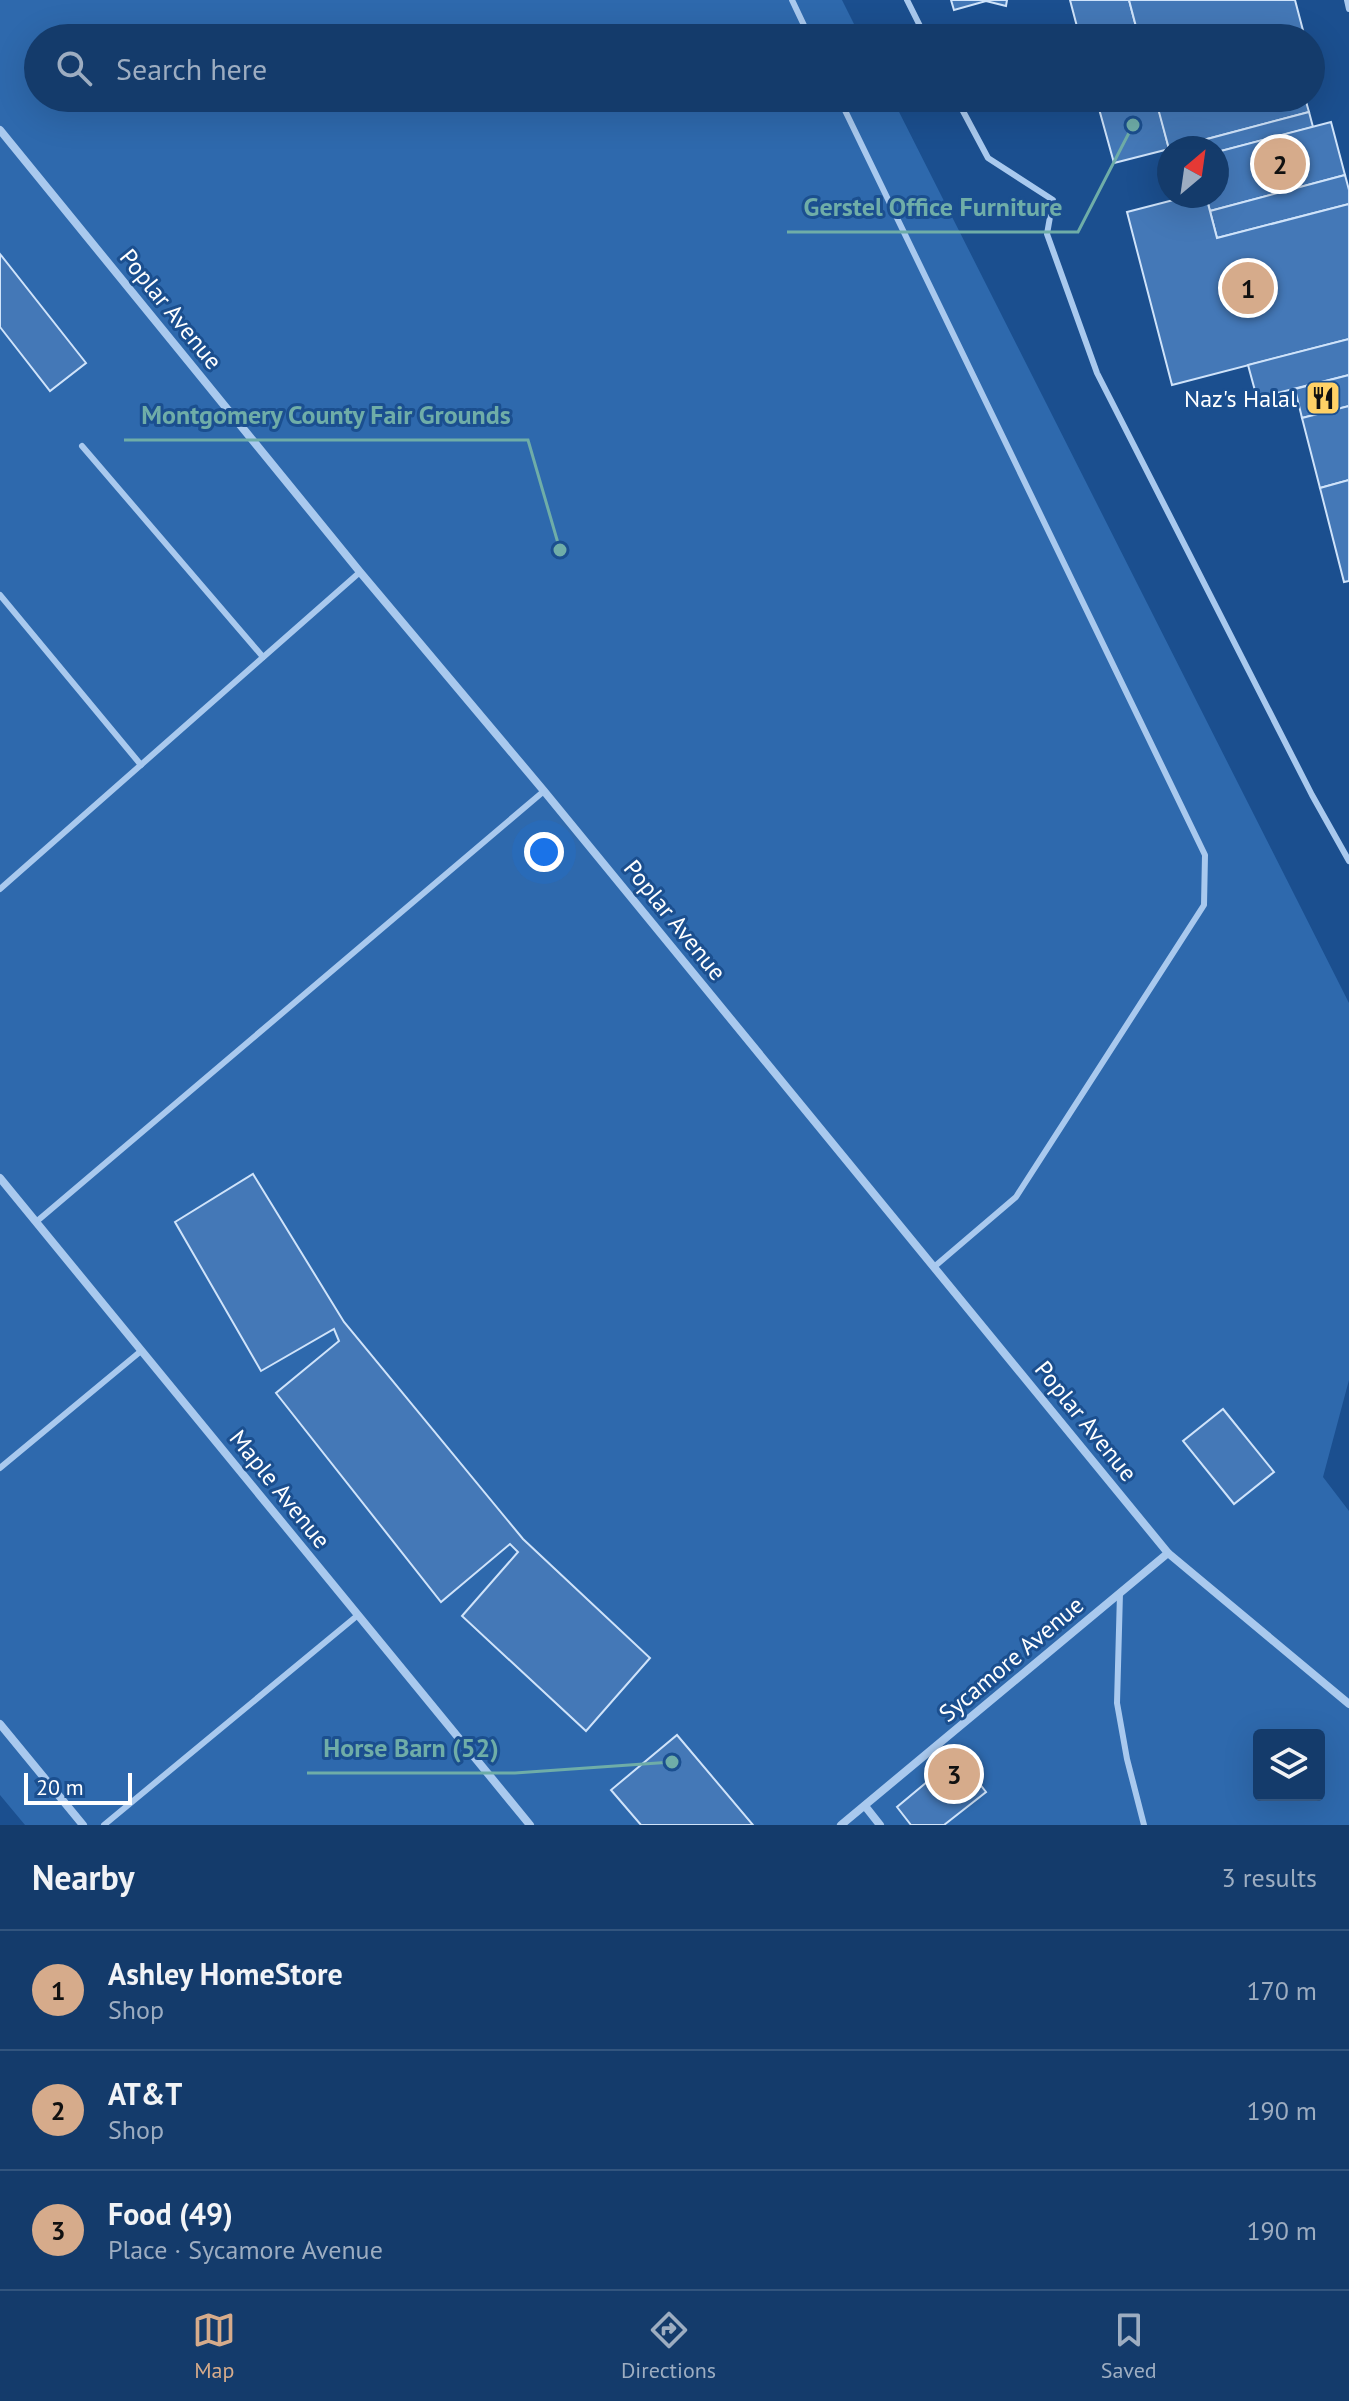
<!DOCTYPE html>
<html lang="en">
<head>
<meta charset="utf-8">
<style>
  body { margin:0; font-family:"PT Sans",sans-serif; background:#214673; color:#f1f3f6 }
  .controls { position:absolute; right:24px; bottom:24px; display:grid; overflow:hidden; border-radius:8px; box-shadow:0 8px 32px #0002 }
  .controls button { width:72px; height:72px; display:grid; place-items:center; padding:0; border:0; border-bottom:2px solid #33557e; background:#143b6b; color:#f1f3f6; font:40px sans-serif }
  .compass { position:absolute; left:1157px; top:136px; width:72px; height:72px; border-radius:50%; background:#143b6b; box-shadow:0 8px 32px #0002; rotate:29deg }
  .scale { position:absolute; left:24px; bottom:20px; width:108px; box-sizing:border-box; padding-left:8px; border:4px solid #fff; border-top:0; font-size:22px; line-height:28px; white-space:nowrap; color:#fff; -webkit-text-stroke:6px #1b4f8f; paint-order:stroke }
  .you { position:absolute; left:544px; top:852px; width:28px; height:28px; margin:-20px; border:6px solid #fff; border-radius:50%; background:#1a73e8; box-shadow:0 0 0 12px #1a73e833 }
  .badge { display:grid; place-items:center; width:52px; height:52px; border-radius:50%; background:#d6ab8b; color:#111; font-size:26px; font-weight:700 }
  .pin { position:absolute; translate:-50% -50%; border:4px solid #fff; box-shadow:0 2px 8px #0006 }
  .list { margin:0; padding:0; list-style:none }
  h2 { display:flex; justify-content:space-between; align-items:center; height:104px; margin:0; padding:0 32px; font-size:34px }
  h2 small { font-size:26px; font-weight:400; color:#9dadc1 }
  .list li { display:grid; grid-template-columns:52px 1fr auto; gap:24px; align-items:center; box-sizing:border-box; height:120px; padding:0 32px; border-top:2px solid #33557e }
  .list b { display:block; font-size:30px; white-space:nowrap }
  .list p { margin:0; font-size:26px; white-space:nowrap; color:#9dadc1 }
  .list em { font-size:26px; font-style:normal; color:#9dadc1 }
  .icon { flex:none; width:44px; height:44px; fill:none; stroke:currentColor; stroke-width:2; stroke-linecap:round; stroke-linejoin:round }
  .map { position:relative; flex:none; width:1349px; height:1825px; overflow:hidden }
  .search { position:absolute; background:#143b6b; box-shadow:0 8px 32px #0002; left:24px; right:24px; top:24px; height:88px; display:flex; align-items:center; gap:20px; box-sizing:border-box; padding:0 28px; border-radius:44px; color:#9dadc1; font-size:30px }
  .sheet { height:464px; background:#143b6b }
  nav { display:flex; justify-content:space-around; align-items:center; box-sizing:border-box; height:112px; border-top:2px solid #33557e; background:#143b6b; font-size:22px; color:#9dadc1 }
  nav a { display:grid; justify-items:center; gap:4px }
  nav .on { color:#d6ab8b }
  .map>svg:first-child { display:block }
</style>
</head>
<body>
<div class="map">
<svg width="1349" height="1825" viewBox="0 0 1349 1825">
  <rect width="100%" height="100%" fill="#1b4f8f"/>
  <path fill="#2e69ad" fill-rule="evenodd" d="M 0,0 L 842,0 L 861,38 L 38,38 L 38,98 L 892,98 L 1349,1003 L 1349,1380 L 1323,1477 L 1349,1511 L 1349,1825 L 25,1825 L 0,1795 ZM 1259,1735 L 1319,1735 L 1319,1795 L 1259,1795 Z"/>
  <g fill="#4478b7" stroke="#cfe3fa" stroke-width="2">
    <path d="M 951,0 L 1007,0 L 1006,6 L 986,1 L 954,10 Z"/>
    <path d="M 1070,0 L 1129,0 L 1139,38 L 1080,38 Z"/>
    <path d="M 1129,0 L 1295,0 L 1305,38 L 1139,38 Z"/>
    <path d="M 1096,98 L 1156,98 L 1169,149 L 1114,163 Z"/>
    <path d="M 1167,98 L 1305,98 L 1309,112 L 1169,149 L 1156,101 Z"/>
    <path d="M 1309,112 L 1313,127 L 1217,152 L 1217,148 L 1193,148 L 1192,143 Z"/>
    <path d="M 1331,122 L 1345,175 L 1210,211 L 1206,196 L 1217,196 L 1217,152 Z"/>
    <path d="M 1345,175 L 1349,190 L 1349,204 L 1217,238 L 1210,211 Z"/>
    <path d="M 1189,196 L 1206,196 L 1217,238 L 1349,204 L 1349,339 L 1172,385 L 1127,212 Z"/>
    <path d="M 0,254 L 86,363 L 50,391 L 0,327 Z"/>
    <path d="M 1349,339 L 1349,375 L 1257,398 L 1248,365 Z"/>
    <path d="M 1349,375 L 1349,406 L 1302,418 L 1295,389 Z"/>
    <path d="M 1349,406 L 1349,480 L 1320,488 L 1302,418 Z"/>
    <path d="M 1349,480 L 1349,581 L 1344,582 L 1320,488 Z"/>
    <path d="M 253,1174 L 344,1322 L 523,1539 L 650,1658 L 586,1731 L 462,1616 L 518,1552 L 510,1544 L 441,1602 L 276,1393 L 339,1341 L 334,1329 L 261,1371 L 175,1222 Z"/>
    <path d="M 1223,1409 L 1274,1472 L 1234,1504 L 1183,1441 Z"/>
    <path d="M 677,1735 L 753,1825 L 641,1825 L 611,1790 Z"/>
    <path d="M 958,1756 L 986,1792 L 944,1825 L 911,1825 L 897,1807 Z"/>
  </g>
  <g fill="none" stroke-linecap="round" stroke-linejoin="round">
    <g stroke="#a9c9ee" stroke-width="6">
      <path d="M 792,0 L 810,38"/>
      <path d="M 907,0 L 926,38"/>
      <path d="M 1347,0 L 1349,9"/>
      <path d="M 839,98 L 1205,855 L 1204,905 L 1016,1197 L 934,1267"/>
      <path d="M 956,98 L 988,158 L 1053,200 L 1047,234 L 1097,373 L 1312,795 L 1349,861"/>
      <path d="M 82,446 L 263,657"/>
      <path d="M 0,595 L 141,765"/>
      <path d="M 0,889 L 360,572"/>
      <path d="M 36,1222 L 544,791"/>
      <path d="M 0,1468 L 141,1351"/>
      <path d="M 1120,1593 L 1117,1703 L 1127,1759 L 1144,1825"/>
      <path d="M 104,1825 L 358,1615"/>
    </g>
    <g stroke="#a9c9ee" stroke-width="8">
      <path d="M 0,130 L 360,572 L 544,791 L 1168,1553 L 1349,1704"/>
      <path d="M 0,1178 L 530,1825"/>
      <path d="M 0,1724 L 83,1825"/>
      <path d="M 865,1806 L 880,1825"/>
      <path d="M 841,1825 L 1168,1553"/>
    </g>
  </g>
  <defs>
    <symbol id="restaurant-square" viewBox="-11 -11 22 22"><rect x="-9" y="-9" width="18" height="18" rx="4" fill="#ffd166" stroke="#1b4f8f"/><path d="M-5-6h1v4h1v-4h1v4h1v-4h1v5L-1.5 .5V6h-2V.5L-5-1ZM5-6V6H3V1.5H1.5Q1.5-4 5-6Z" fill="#111"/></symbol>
  </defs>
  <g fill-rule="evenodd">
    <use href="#restaurant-square" x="1303" y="378" width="40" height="40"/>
  </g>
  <g text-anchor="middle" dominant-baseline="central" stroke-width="6" stroke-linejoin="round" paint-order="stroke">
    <g font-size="24" fill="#fff" stroke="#1b4f8f">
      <text transform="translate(171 309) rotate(51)">Poplar Avenue</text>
      <text transform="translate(675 920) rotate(51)">Poplar Avenue</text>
      <text transform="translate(1086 1421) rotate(51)">Poplar Avenue</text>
      <text transform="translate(280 1489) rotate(51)">Maple Avenue</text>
      <text transform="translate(1011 1659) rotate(-40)">Sycamore Avenue</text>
    </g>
    <g font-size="24" fill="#fff" stroke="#1b4f8f" text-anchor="end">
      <text x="1297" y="398">Naz's Halal</text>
    </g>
  </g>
  <path fill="none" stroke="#6fada8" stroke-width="3" d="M1133 125L1078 232H787M560 550L528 440H124M672 1762L515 1773H307"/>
  <g fill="#6fada8" stroke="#1b4f8f" stroke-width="3">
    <circle cx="1133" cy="125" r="8"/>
    <circle cx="560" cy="550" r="8"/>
    <circle cx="672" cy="1762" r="8"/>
  </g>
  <g font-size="26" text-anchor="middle" font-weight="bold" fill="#6fada8" stroke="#1b4f8f" stroke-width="6" stroke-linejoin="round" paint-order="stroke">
    <text x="933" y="216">Gerstel Office Furniture</text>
    <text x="326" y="424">Montgomery County Fair Grounds</text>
    <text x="411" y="1757">Horse Barn (52)</text>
  </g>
</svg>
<div class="controls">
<button><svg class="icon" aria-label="layers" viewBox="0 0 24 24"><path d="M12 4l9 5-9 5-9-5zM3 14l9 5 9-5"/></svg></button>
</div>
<svg class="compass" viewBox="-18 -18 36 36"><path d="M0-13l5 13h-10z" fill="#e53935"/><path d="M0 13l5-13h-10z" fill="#9dadc1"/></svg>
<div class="scale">20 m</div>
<div class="you"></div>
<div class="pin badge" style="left:1248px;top:288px">1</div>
<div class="pin badge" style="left:1280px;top:164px">2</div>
<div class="pin badge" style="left:954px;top:1774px">3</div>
<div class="search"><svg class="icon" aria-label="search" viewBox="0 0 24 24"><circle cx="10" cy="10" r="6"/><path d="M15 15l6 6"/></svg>Search here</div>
</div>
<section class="sheet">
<h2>Nearby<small>3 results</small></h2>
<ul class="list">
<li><span class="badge">1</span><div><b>Ashley HomeStore</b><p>Shop</p></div><em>170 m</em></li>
<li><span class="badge">2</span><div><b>AT&amp;T</b><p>Shop</p></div><em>190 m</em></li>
<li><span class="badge">3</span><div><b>Food (49)</b><p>Place · Sycamore Avenue</p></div><em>190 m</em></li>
</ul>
</section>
<nav>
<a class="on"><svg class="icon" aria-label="map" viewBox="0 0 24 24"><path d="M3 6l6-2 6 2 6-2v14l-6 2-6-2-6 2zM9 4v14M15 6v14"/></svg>Map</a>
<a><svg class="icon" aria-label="directions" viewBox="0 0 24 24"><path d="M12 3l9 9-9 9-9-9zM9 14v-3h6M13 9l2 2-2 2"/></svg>Directions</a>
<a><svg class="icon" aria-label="saved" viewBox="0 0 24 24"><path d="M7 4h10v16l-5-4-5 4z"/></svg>Saved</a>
</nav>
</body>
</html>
